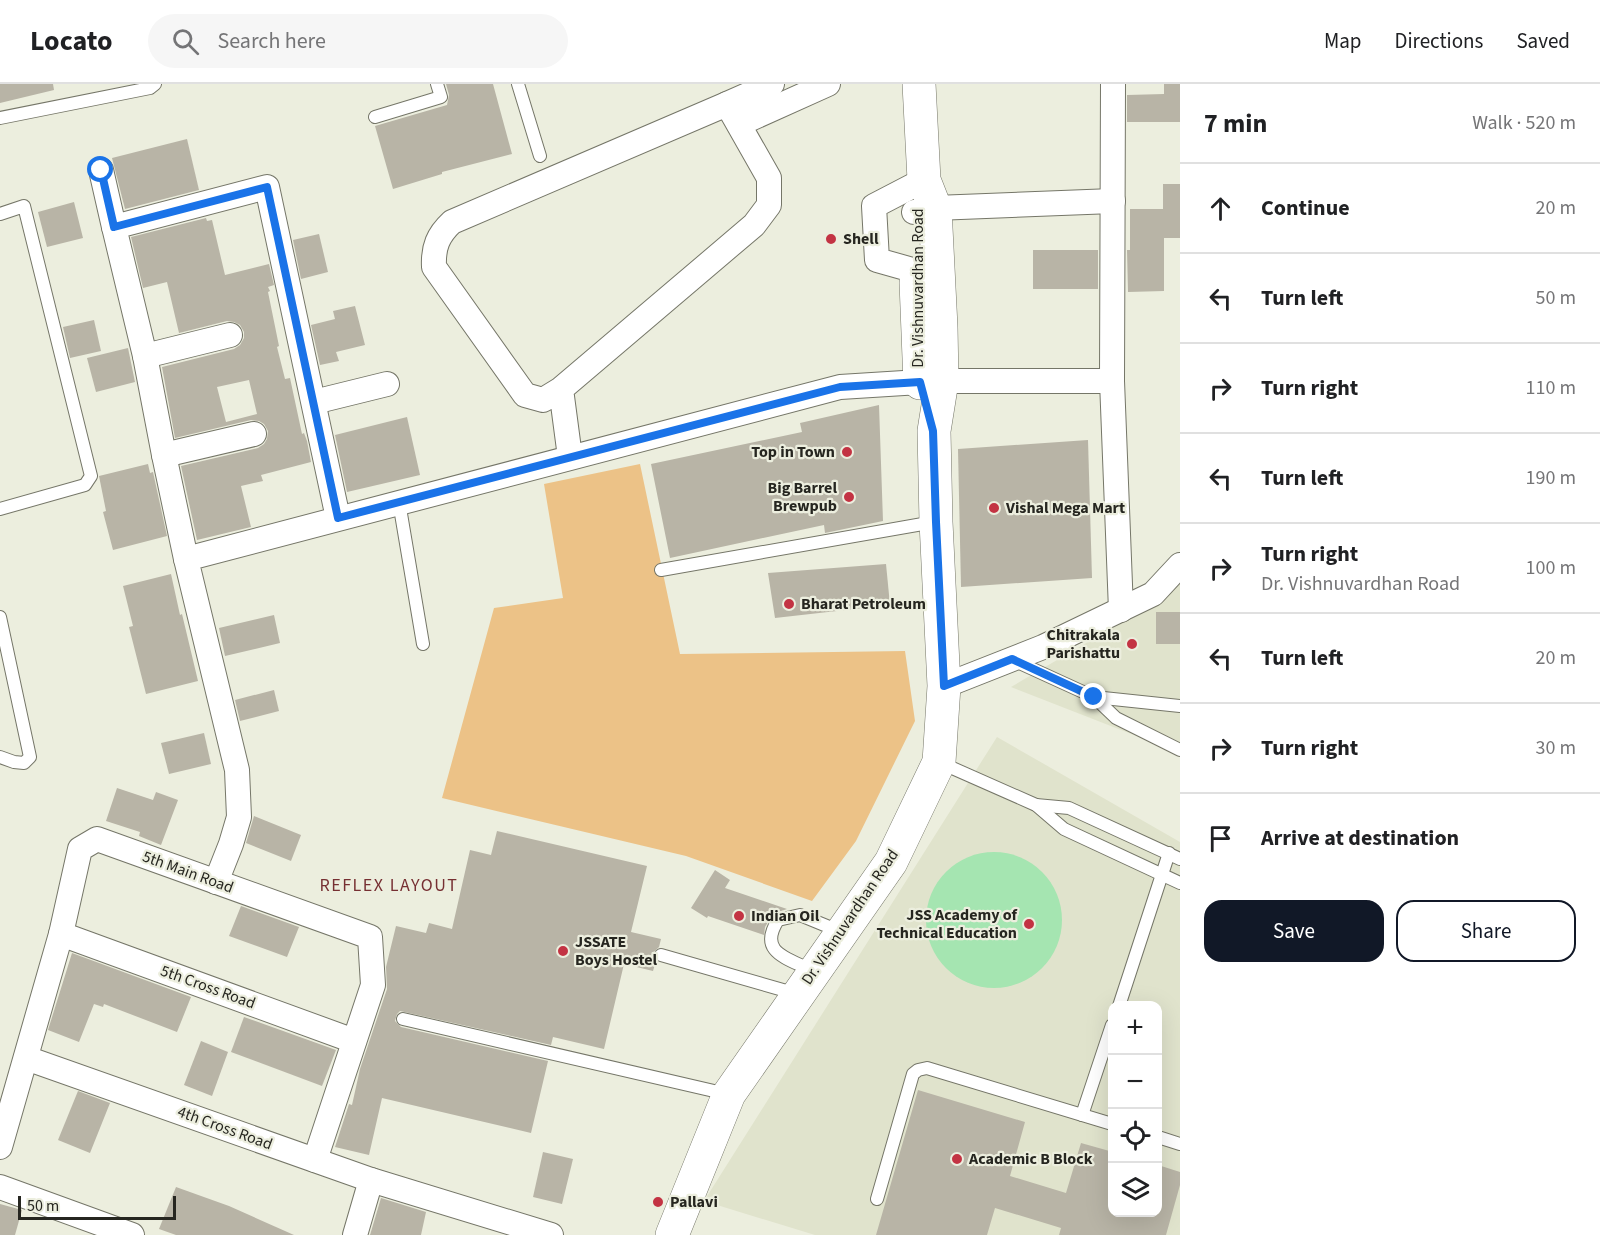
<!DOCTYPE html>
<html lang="en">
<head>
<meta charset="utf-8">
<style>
  body { margin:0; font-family:"Source Sans 3",sans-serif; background:#f6f6f6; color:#202124 }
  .controls { position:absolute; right:18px; bottom:18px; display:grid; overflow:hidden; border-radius:12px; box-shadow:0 6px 24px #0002 }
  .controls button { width:54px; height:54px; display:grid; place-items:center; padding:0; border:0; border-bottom:2px solid #e0e0e0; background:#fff; color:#202124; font:30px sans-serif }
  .scale { position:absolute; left:18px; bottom:15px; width:158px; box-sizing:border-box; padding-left:6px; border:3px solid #262620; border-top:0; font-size:16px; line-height:21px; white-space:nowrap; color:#262620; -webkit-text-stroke:4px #eceede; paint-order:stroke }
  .stop { position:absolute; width:18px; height:18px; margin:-14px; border:4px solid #1a73e8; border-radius:50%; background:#fff }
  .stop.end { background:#1a73e8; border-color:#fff; box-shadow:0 2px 6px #0008 }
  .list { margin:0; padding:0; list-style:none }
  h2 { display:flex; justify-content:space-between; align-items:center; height:78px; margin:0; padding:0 24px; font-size:26px }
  h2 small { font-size:20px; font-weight:400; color:#757577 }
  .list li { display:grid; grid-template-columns:39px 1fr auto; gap:18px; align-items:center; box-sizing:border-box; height:90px; padding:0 24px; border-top:2px solid #e0e0e0 }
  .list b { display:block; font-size:22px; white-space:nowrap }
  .list p { margin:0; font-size:20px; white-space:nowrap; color:#757577 }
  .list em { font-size:20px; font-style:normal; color:#757577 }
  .actions { display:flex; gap:12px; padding:18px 24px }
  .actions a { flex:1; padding:14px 0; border:2px solid #111827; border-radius:18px; text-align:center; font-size:21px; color:#111827 }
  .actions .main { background:#111827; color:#fff }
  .icon { flex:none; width:33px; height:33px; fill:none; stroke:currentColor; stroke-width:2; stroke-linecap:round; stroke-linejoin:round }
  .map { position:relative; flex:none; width:1180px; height:1151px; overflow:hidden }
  header { display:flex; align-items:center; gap:36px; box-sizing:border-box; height:84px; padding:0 30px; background:#fff; border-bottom:2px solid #e0e0e0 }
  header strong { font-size:28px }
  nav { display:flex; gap:33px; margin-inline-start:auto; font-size:21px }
  .search { width:420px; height:54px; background:#f6f6f6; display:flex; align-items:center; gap:15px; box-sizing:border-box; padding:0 21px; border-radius:33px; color:#757577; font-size:22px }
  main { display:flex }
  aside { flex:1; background:#fff }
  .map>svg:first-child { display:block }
</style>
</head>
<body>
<header>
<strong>Locato</strong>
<div class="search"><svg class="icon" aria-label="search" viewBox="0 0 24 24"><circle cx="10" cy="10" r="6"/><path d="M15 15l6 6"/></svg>Search here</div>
<nav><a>Map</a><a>Directions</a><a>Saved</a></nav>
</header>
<main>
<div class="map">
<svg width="1180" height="1151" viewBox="0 0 1180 1151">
  <rect width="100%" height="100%" fill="#eceede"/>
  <g fill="#e0e3cc" fill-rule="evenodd">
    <path d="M 1180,493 L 1180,669 L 1011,603 L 1158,517 Z"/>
    <path d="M 997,653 L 1180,758 L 1180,1151 L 815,1151 L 704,1117 ZM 1112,922 L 1158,922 L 1158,1128 L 1112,1128 Z"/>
  </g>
  <path fill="#ecc287" d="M 640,380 L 680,570 L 905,567 L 915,637 L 856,757 L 812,817 L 686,772 L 442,714 L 494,524 L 563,514 L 544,400 Z"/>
  <circle fill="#a5e5b1" cx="994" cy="836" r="68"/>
  <g fill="#b8b4a6" fill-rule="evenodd">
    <path d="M 0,0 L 53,0 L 54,6 L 0,19 Z"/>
    <path d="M 446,0 L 493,0 L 512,70 L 442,88 L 442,90 L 393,105 L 375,42 L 447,21 L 449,11 Z"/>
    <path d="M 1164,0 L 1180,0 L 1180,38 L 1127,38 L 1127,11 L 1164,10 Z"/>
    <path d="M 187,55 L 199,106 L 125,125 L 112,74 Z"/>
    <path d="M 1163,100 L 1180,100 L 1180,154 L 1164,154 L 1164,207 L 1128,208 L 1127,166 L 1130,166 L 1130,125 L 1163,125 Z"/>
    <path d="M 74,118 L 83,154 L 47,163 L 38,128 Z"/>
    <path d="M 206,134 L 207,137 L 212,136 L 225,191 L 269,180 L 274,201 L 268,203 L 270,207 L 268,208 L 279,262 L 277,263 L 285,295 L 290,294 L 302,350 L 304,349 L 307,357 L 311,378 L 261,391 L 263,397 L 241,402 L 251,443 L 197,456 L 181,382 L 258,364 L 264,360 L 267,355 L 268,347 L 264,340 L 259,337 L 251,336 L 175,354 L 162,283 L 234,265 L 240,261 L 244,254 L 244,248 L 240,241 L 234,238 L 227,237 L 179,249 L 167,198 L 143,204 L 131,153 ZM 249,296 L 257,330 L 226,338 L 217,303 Z"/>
    <path d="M 319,150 L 328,188 L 301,195 L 293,156 Z"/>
    <rect x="1033" y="166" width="65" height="39"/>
    <path d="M 355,222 L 365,261 L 336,268 L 339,277 L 320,281 L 311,241 L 335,235 L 333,227 Z"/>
    <path d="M 94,236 L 101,267 L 70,274 L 63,243 Z"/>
    <path d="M 128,264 L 135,298 L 96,308 L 87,274 Z"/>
    <path d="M 879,321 L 883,437 L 825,449 L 824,441 L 670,474 L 651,380 L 802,348 L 800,339 Z"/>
    <path d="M 407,333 L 420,391 L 347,408 L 335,351 Z"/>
    <path d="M 1088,356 L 1092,494 L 961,503 L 958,365 Z"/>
    <path d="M 148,380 L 150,389 L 153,388 L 167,452 L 113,466 L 103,428 L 106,427 L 99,392 Z"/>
    <path d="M 886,480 L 890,521 L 775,534 L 768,489 Z"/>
    <path d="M 171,490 L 180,531 L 182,530 L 198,597 L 146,610 L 129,543 L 133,542 L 123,502 Z"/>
    <rect x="1156" y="528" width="24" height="32"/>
    <path d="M 274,531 L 280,559 L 225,572 L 219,544 Z"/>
    <path d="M 274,606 L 279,627 L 240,637 L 235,616 Z"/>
    <path d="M 204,649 L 211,680 L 169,690 L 161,659 Z"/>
    <path d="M 117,704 L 153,716 L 156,708 L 178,716 L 161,761 L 139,752 L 140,748 L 106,737 Z"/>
    <path d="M 254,732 L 301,751 L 291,777 L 246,759 Z"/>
    <path d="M 497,747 L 647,782 L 631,848 L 661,855 L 659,863 L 653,869 L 656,877 L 653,887 L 624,880 L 604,965 L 553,953 L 551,961 L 400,927 L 397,930 L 395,937 L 401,943 L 548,977 L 531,1049 L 382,1014 L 369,1071 L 335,1063 L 349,1020 L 352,1021 L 360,985 L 387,905 L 386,883 L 396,842 L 426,849 L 429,839 L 452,845 L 470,766 L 491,771 Z"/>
    <path d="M 715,786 L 730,796 L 725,804 L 787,825 L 773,830 L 765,843 L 764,851 L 708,832 L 707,834 L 691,824 Z"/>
    <path d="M 241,822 L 299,843 L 287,873 L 229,852 Z"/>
    <path d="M 72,869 L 191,913 L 177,948 L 104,920 L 103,923 L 94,920 L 79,958 L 48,946 Z"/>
    <path d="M 244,933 L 336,966 L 322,1002 L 231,968 Z"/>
    <path d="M 201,957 L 228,968 L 212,1012 L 184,1001 Z"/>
    <path d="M 918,1006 L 1025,1038 L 1010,1092 L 1066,1109 L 1081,1059 L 1113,1068 L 1113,1128 L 1158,1128 L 1158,1081 L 1180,1088 L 1180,1101 L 1166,1151 L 1059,1151 L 1061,1144 L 995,1124 L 987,1151 L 876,1151 Z"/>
    <path d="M 78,1007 L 110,1019 L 90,1069 L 58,1056 Z"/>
    <path d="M 543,1068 L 573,1075 L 562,1120 L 533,1113 Z"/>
    <path d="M 176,1103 L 229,1122 L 294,1151 L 176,1151 L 159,1145 Z"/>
    <path d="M 381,1114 L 426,1128 L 421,1151 L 370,1151 Z"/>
    <path d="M 0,1120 L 22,1126 L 15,1151 L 0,1151 Z"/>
  </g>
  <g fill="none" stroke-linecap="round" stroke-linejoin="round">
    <defs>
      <g id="lane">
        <path d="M 518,0 L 540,72"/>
        <path d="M 375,33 L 441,13 L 437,0"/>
        <path d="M 0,34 L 150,4 L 155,0"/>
        <path d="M 0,130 L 24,122 L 91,392 L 85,401 L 0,425"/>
        <path d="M 399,418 L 423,560"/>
        <path d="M 661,486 L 934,438"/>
        <path d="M 0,533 L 30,673 L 24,679 L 14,678 L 0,673"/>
        <path d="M 1013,576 L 1094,613 L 1116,634 L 1180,666"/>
        <path d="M 1094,613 L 1180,622"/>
        <path d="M 941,679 L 1036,721 L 1064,745 L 1180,799"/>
        <path d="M 1036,721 L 1069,724 L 1180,775"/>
        <path d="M 661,871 L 797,910"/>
        <path d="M 813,887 C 788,874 757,869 778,836 L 800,831 L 839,847"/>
        <path d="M 1119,922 L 1169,769"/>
        <path d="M 403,935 L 727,1010"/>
        <path d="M 1082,1031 L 1112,941"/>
        <path d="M 1158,1053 L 1180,1060"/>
        <path d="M 877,1115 L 913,990 L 918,986 L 927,984 L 1112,1040"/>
      </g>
      <g id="street">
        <path d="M 1113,0 L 1112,297 L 1121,526"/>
        <path d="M 727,20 L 772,0"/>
        <path d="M 739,40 L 828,0"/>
        <path d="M 101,86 L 114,143"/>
        <path d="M 914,128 L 935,124 L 1113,117"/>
        <path d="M 916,187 L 877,176 L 874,122 L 924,96"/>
        <path d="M 145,272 L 230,251"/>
        <path d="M 942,297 L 1112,297"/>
        <path d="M 561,305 L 754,141 L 769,121 L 769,94 L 727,20 L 452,138 C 438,151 433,163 434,183 L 525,311 L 543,316 L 561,305 L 570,373"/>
        <path d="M 314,318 L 387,300"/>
        <path d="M 164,371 L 254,350"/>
        <path d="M 186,475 L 164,371 L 145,272 L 114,143 L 267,103 L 338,434"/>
        <path d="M 944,602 L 1043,563 L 1153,510 L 1180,481"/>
        <path d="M 216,798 L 231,760 L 239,733 L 237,686 L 186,475 L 840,303 L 920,298"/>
        <path d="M 61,850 L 354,957"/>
        <path d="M 26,974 L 371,1096 L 355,1151"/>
        <path d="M 0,1063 L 61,850 L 80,765 L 97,755 L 370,853 L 373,901 L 315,1076"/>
        <path d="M 371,1096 L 551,1151"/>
        <path d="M 0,1103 L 132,1151"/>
      </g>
      <g id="secondary">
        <path d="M 916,198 L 920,299"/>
        <path d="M 672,1151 L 729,1010 L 891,778 L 939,678 L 944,602 L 936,438 L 934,347 L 942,297 L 941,243 L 935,124 L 924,96 L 919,0"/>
      </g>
    </defs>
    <use href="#lane" stroke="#757668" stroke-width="14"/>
    <use href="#street" stroke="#757668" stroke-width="26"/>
    <use href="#secondary" stroke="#757668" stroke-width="34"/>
    <use href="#lane" stroke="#fff" stroke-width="12"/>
    <use href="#street" stroke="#fff" stroke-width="24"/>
    <use href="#secondary" stroke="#fff" stroke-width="33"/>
  </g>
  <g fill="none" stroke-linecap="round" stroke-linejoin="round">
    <path stroke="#1a73e8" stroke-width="8" d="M 101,86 L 114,143 L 267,103 L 338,434 L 840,303 L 920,298 L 933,347 L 936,438 L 944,602 L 1012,575 L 1094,613"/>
  </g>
  <g fill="#c33343" stroke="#eceede" stroke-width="2">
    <circle cx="831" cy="155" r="6"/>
    <circle cx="847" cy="368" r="6"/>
    <circle cx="849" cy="413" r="6"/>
    <circle cx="994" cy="424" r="6"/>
    <circle cx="789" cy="520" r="6"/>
    <circle cx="1132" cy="560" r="6"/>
    <circle cx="739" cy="832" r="6"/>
    <circle cx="1029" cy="840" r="6"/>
    <circle cx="563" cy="867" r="6"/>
    <circle cx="957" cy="1075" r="6"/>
    <circle cx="658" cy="1118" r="6"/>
  </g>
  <g text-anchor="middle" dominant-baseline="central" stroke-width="4.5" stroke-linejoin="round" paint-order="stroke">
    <g font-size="16" font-weight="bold" fill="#262620" stroke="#eceede" text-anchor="start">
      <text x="843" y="155">Shell</text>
      <text x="835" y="368" text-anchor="end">Top in Town</text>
      <text x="837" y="404" text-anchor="end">Big Barrel<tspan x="837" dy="18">Brewpub</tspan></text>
      <text x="1006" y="424">Vishal Mega Mart</text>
      <text x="801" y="520">Bharat Petroleum</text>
      <text x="1120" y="551" text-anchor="end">Chitrakala<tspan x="1120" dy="18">Parishattu</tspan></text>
      <text x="1017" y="831" text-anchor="end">JSS Academy of<tspan x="1017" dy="18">Technical Education</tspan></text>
      <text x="751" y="832">Indian Oil</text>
      <text x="575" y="858">JSSATE<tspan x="575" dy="18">Boys Hostel</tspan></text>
      <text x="969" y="1075">Academic B Block</text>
      <text x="670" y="1118">Pallavi</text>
    </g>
    <g font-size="16" fill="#262620" stroke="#eceede">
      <text transform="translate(918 204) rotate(-90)">Dr. Vishnuvardhan Road</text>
      <text transform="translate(188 788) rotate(20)">5th Main Road</text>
      <text transform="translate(850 833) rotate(-56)">Dr. Vishnuvardhan Road</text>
      <text transform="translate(208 903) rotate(20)">5th Cross Road</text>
      <text transform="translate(225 1044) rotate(20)">4th Cross Road</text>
    </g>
    <g font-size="18" letter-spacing="1.5" fill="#762f32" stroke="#eceede">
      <text x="389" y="801">REFLEX LAYOUT</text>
    </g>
  </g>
</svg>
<div class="controls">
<button>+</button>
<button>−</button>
<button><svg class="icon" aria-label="locate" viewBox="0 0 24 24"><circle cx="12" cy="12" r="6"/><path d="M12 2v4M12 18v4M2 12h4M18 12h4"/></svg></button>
<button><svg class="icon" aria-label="layers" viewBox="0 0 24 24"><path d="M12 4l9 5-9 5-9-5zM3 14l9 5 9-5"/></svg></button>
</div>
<div class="scale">50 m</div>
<div class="stop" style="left:101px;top:86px"></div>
<div class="stop end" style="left:1094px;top:613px"></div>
</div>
<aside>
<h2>7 min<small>Walk · 520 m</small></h2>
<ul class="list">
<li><svg class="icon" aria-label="ahead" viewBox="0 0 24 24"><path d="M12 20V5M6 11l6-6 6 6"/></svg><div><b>Continue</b></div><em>20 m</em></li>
<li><svg class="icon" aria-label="left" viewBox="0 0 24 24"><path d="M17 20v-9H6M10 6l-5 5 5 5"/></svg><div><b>Turn left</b></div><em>50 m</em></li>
<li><svg class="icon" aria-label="right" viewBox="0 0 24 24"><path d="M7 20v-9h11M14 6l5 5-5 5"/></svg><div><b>Turn right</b></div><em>110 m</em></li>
<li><svg class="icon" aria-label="left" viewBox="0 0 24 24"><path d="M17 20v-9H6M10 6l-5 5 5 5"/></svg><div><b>Turn left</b></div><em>190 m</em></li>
<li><svg class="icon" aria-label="right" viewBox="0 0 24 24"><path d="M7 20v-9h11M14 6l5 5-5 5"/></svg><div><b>Turn right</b><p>Dr. Vishnuvardhan Road</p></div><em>100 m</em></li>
<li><svg class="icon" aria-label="left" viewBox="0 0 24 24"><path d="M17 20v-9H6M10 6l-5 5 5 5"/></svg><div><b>Turn left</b></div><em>20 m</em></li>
<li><svg class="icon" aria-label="right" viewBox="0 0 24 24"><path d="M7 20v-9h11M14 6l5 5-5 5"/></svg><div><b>Turn right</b></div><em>30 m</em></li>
<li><svg class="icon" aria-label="arrive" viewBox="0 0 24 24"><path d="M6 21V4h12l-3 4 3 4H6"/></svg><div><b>Arrive at destination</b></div></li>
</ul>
<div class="actions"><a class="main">Save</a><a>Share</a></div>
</aside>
</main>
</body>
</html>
